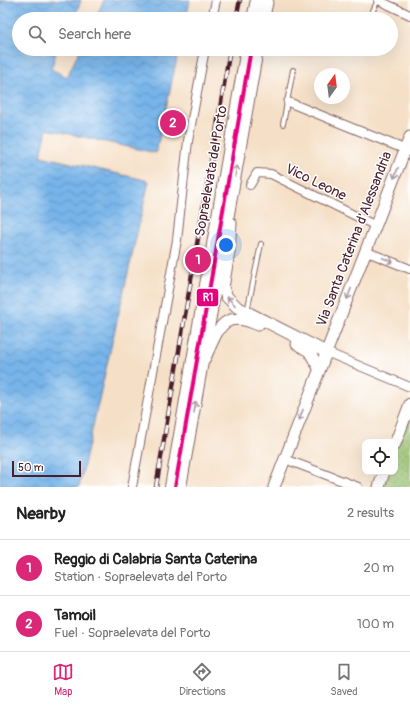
<!DOCTYPE html>
<html lang="en">
<head>
<meta charset="utf-8">
<style>
  body { margin:0; font-family:Pangolin,sans-serif; background:#f2f2f2; color:#222 }
  .controls { position:absolute; right:12px; bottom:12px; display:grid; overflow:hidden; border-radius:8px; box-shadow:0 4px 16px #0002 }
  .controls button { width:36px; height:36px; display:grid; place-items:center; padding:0; border:0; border-bottom:1px solid #e0e0e0; background:#fff; color:#222; font:20px sans-serif }
  .compass { position:absolute; left:314px; top:68px; width:36px; height:36px; border-radius:50%; background:#fff; box-shadow:0 4px 16px #0002; rotate:14deg }
  .scale { position:absolute; left:12px; bottom:10px; width:69px; box-sizing:border-box; padding-left:4px; border:2px solid #4a1f2b; border-top:0; font-size:11px; line-height:14px; white-space:nowrap; color:#4a1f2b; -webkit-text-stroke:3px #fff; paint-order:stroke }
  .you { position:absolute; left:226px; top:245px; width:14px; height:14px; margin:-10px; border:3px solid #fff; border-radius:50%; background:#1a73e8; box-shadow:0 0 0 6px #1a73e833 }
  .badge { display:grid; place-items:center; width:26px; height:26px; border-radius:50%; background:#db2777; color:#fff; font-size:13px; font-weight:700 }
  .pin { position:absolute; translate:-50% -50%; border:2px solid #fff; box-shadow:0 1px 4px #0006 }
  .list { margin:0; padding:0; list-style:none }
  h2 { display:flex; justify-content:space-between; align-items:center; height:52px; margin:0; padding:0 16px; font-size:17px }
  h2 small { font-size:13px; font-weight:400; color:#767676 }
  .list li { display:grid; grid-template-columns:26px 1fr auto; gap:12px; align-items:center; box-sizing:border-box; height:56px; padding:0 16px; border-top:1px solid #e0e0e0 }
  .list b { display:block; font-size:15px; white-space:nowrap }
  .list p { margin:0; font-size:13px; white-space:nowrap; color:#767676 }
  .list em { font-size:13px; font-style:normal; color:#767676 }
  .icon { flex:none; width:22px; height:22px; fill:none; stroke:currentColor; stroke-width:2; stroke-linecap:round; stroke-linejoin:round }
  .map { position:relative; flex:none; width:410px; height:487px; overflow:hidden }
  .search { position:absolute; background:#fff; box-shadow:0 4px 16px #0002; left:12px; right:12px; top:12px; height:44px; display:flex; align-items:center; gap:10px; box-sizing:border-box; padding:0 14px; border-radius:22px; color:#767676; font-size:15px }
  .sheet { height:164px; background:#fff }
  nav { display:flex; justify-content:space-around; align-items:center; box-sizing:border-box; height:56px; border-top:1px solid #e0e0e0; background:#fff; font-size:11px; color:#767676 }
  nav a { display:grid; justify-items:center; gap:2px }
  nav .on { color:#db2777 }
  .map>svg:first-child { display:block }
</style>
</head>
<body>
<div class="map">
<svg width="410" height="487" viewBox="0 0 410 487">
  <defs>
    <pattern id="green-dots" width="8" height="8" patternUnits="userSpaceOnUse"><rect width="8" height="8" fill="#9bc572"/><path d="M2 2h.1M6 6h.1" fill="none" stroke="#809f5e" stroke-width="1.8" stroke-linecap="round"/></pattern>
    <pattern id="water-waves" width="16" height="10" patternUnits="userSpaceOnUse"><rect width="16" height="10" fill="#76b4e9"/><path d="M0 5q4-4 8 0t8 0" fill="none" stroke="#6392bd"/></pattern>
  </defs>
  <rect width="100%" height="100%" fill="#fff"/>
  <filter id="ink" filterUnits="userSpaceOnUse"><feTurbulence type="fractalNoise" baseFrequency=".025" numOctaves="2"/><feDisplacementMap in="SourceGraphic" scale="8" xChannelSelector="R" yChannelSelector="G"/><feConvolveMatrix kernelMatrix="1 2 1 2 8 2 1 2 1" color-interpolation-filters="sRGB"/></filter>
  <filter id="wash" filterUnits="userSpaceOnUse"><feTurbulence type="fractalNoise" baseFrequency=".012" numOctaves="4" result="noise"/><feDisplacementMap in="SourceGraphic" scale="16" xChannelSelector="R" yChannelSelector="G"/><feGaussianBlur stdDeviation="0.9" result="paint"/><feColorMatrix in="noise" values="0 0 0 0 0 0 0 0 0 0 0 0 0 0 0 0 0 1.4 0 .05"/><feComposite in="paint" operator="in"/></filter>
  <g filter="url(#wash)">
    <rect width="100%" height="100%" fill="#f5e0c7"/>
    <path fill="url(#green-dots)" stroke="#72724e" d="M 410,404 L 410,487 L 379,487 L 384,472 L 395,472 L 395,444 Z"/>
    <g fill="url(#water-waves)" stroke="#606a8a">
      <path d="M 0,0 L 81,0 L 74,19 L 19,19 L 19,49 L 58,49 C 54,56 54,62 51,69 L 67,77 L 80,49 L 179,49 L 156,153 L 47,129 L 41,156 L 149,181 L 79,487 L 0,487 Z"/>
      <path d="M 104,0 L 190,0 L 186,19 L 95,19 Z"/>
    </g>
    <g fill="none" stroke-linecap="round" stroke-linejoin="round">
      <path stroke="#5c5b77" stroke-width="1" stroke-dasharray="5 4" stroke-linecap="butt" d="M 0,14 L 2,0"/>
    </g>
  </g>
  <g filter="url(#ink)">
    <g fill="none" stroke-linecap="round" stroke-linejoin="round">
      <defs>
        <g id="lane">
          <path d="M 369,19 L 378,0"/>
          <path d="M 283,124 L 293,70"/>
          <path d="M 247,312 L 261,244"/>
        </g>
        <g id="street">
          <path d="M 378,0 L 410,15"/>
          <path d="M 212,19 L 216,0"/>
          <path d="M 288,102 L 409,151"/>
          <path d="M 250,185 L 257,173 L 271,174 L 374,225"/>
          <path d="M 365,251 L 410,269"/>
          <path d="M 326,352 L 410,387"/>
          <path d="M 285,459 L 358,487"/>
          <path d="M 132,487 L 177,240 L 188,141 L 205,49"/>
        </g>
        <g id="secondary">
          <path d="M 231,223 L 229,252 L 223,288 L 227,297 L 237,307 L 326,352"/>
          <path d="M 297,344 L 309,351 L 319,368"/>
          <path d="M 205,358 C 218,330 222,308 258,325"/>
          <path d="M 395,444 L 410,404"/>
          <path d="M 274,487 L 410,137"/>
          <path d="M 379,487 L 384,472"/>
        </g>
        <g id="primary">
          <path d="M 253,19 L 257,0"/>
          <path d="M 263,19 L 267,0"/>
          <path d="M 171,487 L 247,49"/>
          <path d="M 180,487 L 257,49"/>
        </g>
      </defs>
      <use href="#lane" stroke="#866362" stroke-width="6"/>
      <use href="#street" stroke="#866362" stroke-width="10"/>
      <use href="#secondary" stroke="#866362" stroke-width="13"/>
      <use href="#primary" stroke="#866362" stroke-width="14"/>
      <use href="#lane" stroke="#fff" stroke-width="4"/>
      <use href="#street" stroke="#fff" stroke-width="8"/>
      <use href="#secondary" stroke="#fff" stroke-width="11"/>
      <use href="#primary" stroke="#fff" stroke-width="12"/>
      <defs>
        <g id="rail">
          <path d="M 236,19 L 240,0"/>
          <path d="M 156,487 L 230,49"/>
        </g>
      </defs>
      <use href="#rail" stroke="#4a1f2b" stroke-width="4.5"/>
      <use href="#rail" stroke="#fff" stroke-width="3" stroke-dasharray="9" stroke-linecap="butt"/>
      <defs>
        <path id="rail-1" d="M 175,487 L 251,49"/>
      </defs>
      <use href="#rail-1" stroke="#fff" stroke-width="7"/>
      <use href="#rail-1" stroke="#e5007d" stroke-width="4"/>
    </g>
    <defs><path id="oneway-shaft" d="M-6 0H5M1.5-3L5.5 0L1.5 3" fill="none" stroke-width="1.6" stroke-linecap="round" stroke-linejoin="round"/></defs>
    <g stroke="#ae9aa0">
      <use href="#oneway-shaft" transform="translate(236 171) rotate(-81)"/>
      <use href="#oneway-shaft" transform="translate(396 173) rotate(112)"/>
      <use href="#oneway-shaft" transform="translate(388 260) rotate(23)"/>
      <use href="#oneway-shaft" transform="translate(349 294) rotate(111)"/>
      <use href="#oneway-shaft" transform="translate(231 301) rotate(-133)"/>
      <use href="#oneway-shaft" transform="translate(195 407) rotate(-80)"/>
      <use href="#oneway-shaft" transform="translate(301 415) rotate(110)"/>
    </g>
  </g>
  <g text-anchor="middle" dominant-baseline="central" stroke-width="3" stroke-linejoin="round" paint-order="stroke">
    <g font-size="14" fill="#4a1f2b" stroke="#fff">
      <text transform="translate(211 171) rotate(-80)">Sopraelevata del Porto</text>
      <text transform="translate(316 182) rotate(26)">Vico Leone</text>
      <text transform="translate(354 239) rotate(-69)">Via Santa Caterina d'Alessandria</text>
    </g>
  </g>
  <rect stroke="#fff" stroke-width="1.5" x="196" y="288" width="23" height="19" rx="4" fill="#e5007d"/>
  <g font-size="11" text-anchor="middle" font-weight="bold" fill="#fff">
    <text x="208" y="301">R1</text>
  </g>
</svg>
<div class="controls">
<button><svg class="icon" aria-label="locate" viewBox="0 0 24 24"><circle cx="12" cy="12" r="6"/><path d="M12 2v4M12 18v4M2 12h4M18 12h4"/></svg></button>
</div>
<svg class="compass" viewBox="-18 -18 36 36"><path d="M0-13l5 13h-10z" fill="#e53935"/><path d="M0 13l5-13h-10z" fill="#767676"/></svg>
<div class="scale">50 m</div>
<div class="you"></div>
<div class="pin badge" style="left:198px;top:260px">1</div>
<div class="pin badge" style="left:173px;top:123px">2</div>
<div class="search"><svg class="icon" aria-label="search" viewBox="0 0 24 24"><circle cx="10" cy="10" r="6"/><path d="M15 15l6 6"/></svg>Search here</div>
</div>
<section class="sheet">
<h2>Nearby<small>2 results</small></h2>
<ul class="list">
<li><span class="badge">1</span><div><b>Reggio di Calabria Santa Caterina</b><p>Station · Sopraelevata del Porto</p></div><em>20 m</em></li>
<li><span class="badge">2</span><div><b>Tamoil</b><p>Fuel · Sopraelevata del Porto</p></div><em>100 m</em></li>
</ul>
</section>
<nav>
<a class="on"><svg class="icon" aria-label="map" viewBox="0 0 24 24"><path d="M3 6l6-2 6 2 6-2v14l-6 2-6-2-6 2zM9 4v14M15 6v14"/></svg>Map</a>
<a><svg class="icon" aria-label="directions" viewBox="0 0 24 24"><path d="M12 3l9 9-9 9-9-9zM9 14v-3h6M13 9l2 2-2 2"/></svg>Directions</a>
<a><svg class="icon" aria-label="saved" viewBox="0 0 24 24"><path d="M7 4h10v16l-5-4-5 4z"/></svg>Saved</a>
</nav>
</body>
</html>
